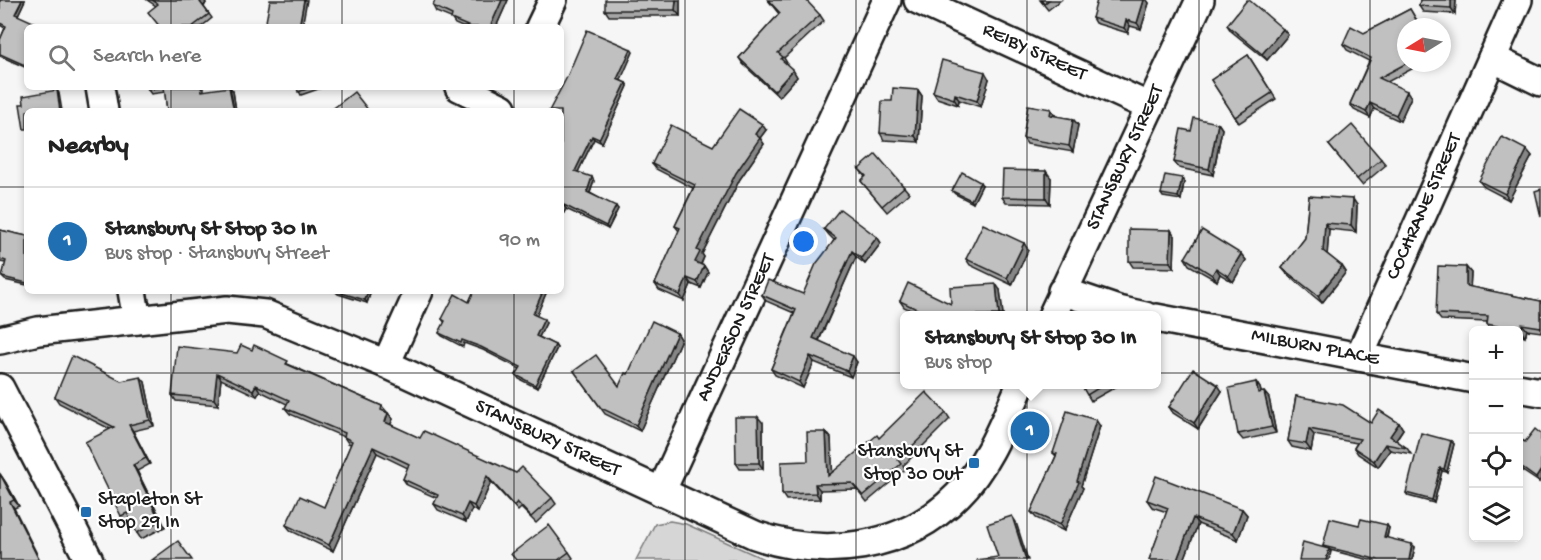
<!DOCTYPE html>
<html lang="en">
<head>
<meta charset="utf-8">
<style>
  body { margin:0; font-family:"Gochi Hand",sans-serif; background:#f6f6f6; color:#222 }
  .controls { position:absolute; right:18px; bottom:18px; display:grid; overflow:hidden; border-radius:9px; box-shadow:0 3px 9px #0003 }
  .controls button { width:54px; height:54px; display:grid; place-items:center; padding:0; border:0; border-bottom:2px solid #e0e0e0; background:#fff; color:#222; font:30px sans-serif }
  .compass { position:absolute; left:1397px; top:18px; width:54px; height:54px; border-radius:50%; background:#fff; box-shadow:0 3px 9px #0003; rotate:260deg }
  .you { position:absolute; left:804px; top:242px; width:21px; height:21px; margin:-15px; border:4px solid #fff; border-radius:50%; background:#1a73e8; box-shadow:0 0 0 9px #1a73e833 }
  .badge { display:grid; place-items:center; width:39px; height:39px; border-radius:50%; background:#1f6fb2; color:#fff; font-size:20px; font-weight:700 }
  .pin { position:absolute; translate:-50% -50%; border:3px solid #fff; box-shadow:0 2px 6px #0006 }
  .popup { position:absolute; left:900px; top:311px; width:261px; height:78px; box-sizing:border-box; display:grid; place-content:center; border-radius:9px; background:#fff; filter:drop-shadow(0 2px 4px #0005); font-size:20px; white-space:nowrap; color:#767676 }
  .popup b { font-size:22px; color:#222 }
  .popup::after { content:''; position:absolute; left:50%; top:100%; margin-left:-12px; border:12px solid transparent; border-top-color:#fff }
  .list { margin:0; padding:0; list-style:none }
  h2 { display:flex; justify-content:space-between; align-items:center; height:78px; margin:0; padding:0 24px; font-size:26px }
  h2 small { font-size:20px; font-weight:400; color:#767676 }
  .list li { display:grid; grid-template-columns:39px 1fr auto; gap:18px; align-items:center; box-sizing:border-box; height:108px; padding:0 24px; border-top:2px solid #e0e0e0 }
  .list b { display:block; font-size:22px; white-space:nowrap }
  .list p { margin:0; font-size:20px; white-space:nowrap; color:#767676 }
  .list em { font-size:20px; font-style:normal; color:#767676 }
  .icon { flex:none; width:33px; height:33px; fill:none; stroke:currentColor; stroke-width:2; stroke-linecap:round; stroke-linejoin:round }
  .map { position:relative; flex:none; width:1541px; height:560px; overflow:hidden }
  .search { position:absolute; background:#fff; box-shadow:0 3px 9px #0003; left:24px; top:24px; width:540px; height:66px; display:flex; align-items:center; gap:15px; box-sizing:border-box; padding:0 21px; border-radius:9px; color:#767676; font-size:22px }
  .panel { position:absolute; background:#fff; box-shadow:0 3px 9px #0003; left:24px; top:108px; width:540px; height:186px; border-radius:9px }
  .map>svg:first-child { display:block }
</style>
</head>
<body>
<div class="map">
<svg width="1541" height="560" viewBox="0 0 1541 560">
  <rect width="100%" height="100%" fill="#f6f6f6"/>
  <filter id="ink" filterUnits="userSpaceOnUse"><feTurbulence type="fractalNoise" baseFrequency=".0167" numOctaves="2"/><feDisplacementMap in="SourceGraphic" scale="12" xChannelSelector="R" yChannelSelector="G"/><feConvolveMatrix kernelMatrix="1 2 1 2 8 2 1 2 1" color-interpolation-filters="sRGB"/></filter>
  <g filter="url(#ink)">
    <path fill="#d6d6d6" stroke="#797979" stroke-width="1.5" d="M 670,521 L 686,524 L 766,560 L 636,560 L 655,524 Z"/>
    <g fill="none" stroke-linecap="round" stroke-linejoin="round">
      <defs>
        <g id="street">
          <path d="M 918,0 L 1150,107"/>
          <path d="M 540,27 L 553,0"/>
          <path d="M 1492,58 L 1541,82"/>
          <path d="M 100,87 L 104,111"/>
          <path d="M 459,87 L 502,108"/>
          <path d="M 132,291 L 137,320"/>
          <path d="M 1062,291 L 1118,310 L 1145,316"/>
          <path d="M 1052,316 L 1200,0"/>
          <path d="M 1156,318 L 1474,379"/>
          <path d="M 0,340 L 38,331 L 227,310 L 265,314 L 386,364 L 755,535 C 824,559 905,550 958,495 C 988,465 1004,422 1021,384"/>
          <path d="M 1359,357 L 1518,0"/>
          <path d="M 386,364 L 419,291"/>
          <path d="M 0,388 L 89,560"/>
          <path d="M 1518,388 L 1541,392"/>
          <path d="M 661,492 L 887,0"/>
        </g>
      </defs>
      <use href="#street" stroke="#1c1c1c" stroke-width="32"/>
      <use href="#street" stroke="#fff" stroke-width="27"/>
    </g>
    <g fill="#a5a5a5" stroke="#1c1c1c" stroke-width="1.5">
      <path d="M 0,0 L 25,0 L 18,15 L 27,27 L 27,68 L 0,56 L 0,40 L 5,28 L 0,25 Z"/>
      <path d="M 147,0 L 204,0 L 206,3 L 204,7 L 212,18 L 201,27 L 159,27 L 156,6 Z"/>
      <path d="M 508,0 L 496,27 L 462,27 L 455,24 L 451,18 L 436,12 L 433,6 Z"/>
      <path d="M 680,0 L 680,16 L 609,16 L 605,10 Z"/>
      <path d="M 768,0 L 820,15 L 824,21 L 784,58 L 787,63 L 786,64 L 793,70 L 797,77 L 779,97 L 743,64 L 739,58 L 779,14 Z"/>
      <path d="M 1040,0 L 1061,0 L 1048,10 Z"/>
      <path d="M 1420,0 L 1456,0 L 1455,14 L 1423,12 L 1419,6 Z"/>
      <path d="M 1147,1 L 1149,3 L 1141,29 L 1130,26 L 1128,33 L 1095,23 L 1092,18 Z"/>
      <path d="M 1410,9 L 1421,27 L 1406,27 L 1406,63 L 1423,63 L 1387,82 L 1411,97 L 1400,121 L 1374,109 L 1370,118 L 1354,110 L 1350,104 L 1369,61 L 1347,50 L 1343,44 Z"/>
      <path d="M 1227,25 L 1283,29 L 1288,35 L 1267,60 L 1231,31 Z"/>
      <path d="M 633,52 L 620,80 L 626,83 L 628,86 L 602,143 L 594,139 L 578,172 L 594,181 L 590,193 L 618,209 L 608,229 L 566,209 L 561,218 L 561,111 Z"/>
      <path d="M 1248,55 L 1276,99 L 1239,123 L 1211,80 Z"/>
      <path d="M 989,79 L 981,107 L 959,100 L 958,105 L 937,98 L 933,92 Z"/>
      <path d="M 147,87 L 204,87 L 204,91 L 233,91 L 236,111 L 167,111 L 165,92 L 151,94 L 148,90 Z"/>
      <path d="M 297,87 L 324,87 L 301,95 Z"/>
      <path d="M 918,90 L 922,96 L 919,142 L 884,140 L 880,133 L 892,101 Z"/>
      <path d="M 1055,115 L 1055,116 L 1073,119 L 1078,125 L 1073,152 L 1027,144 L 1023,138 Z"/>
      <path d="M 1218,123 L 1222,129 L 1213,175 L 1179,168 L 1174,162 L 1191,131 Z"/>
      <path d="M 766,130 L 760,138 L 764,144 L 740,179 L 702,254 L 704,257 L 701,265 L 704,266 L 708,272 L 701,288 L 691,284 L 684,301 L 659,290 L 655,284 L 679,231 L 675,226 L 693,188 L 656,169 L 652,164 Z"/>
      <path d="M 1329,145 L 1381,159 L 1386,165 L 1362,185 Z"/>
      <path d="M 1527,150 L 1532,156 L 1509,200 L 1484,187 L 1479,181 Z"/>
      <path d="M 859,169 L 904,187 L 909,193 L 887,212 L 861,181 L 865,177 Z"/>
      <path d="M 1051,178 L 1050,204 L 1006,203 L 1002,197 Z"/>
      <path d="M 1184,182 L 1181,200 L 1163,197 L 1161,194 Z"/>
      <path d="M 982,185 L 973,203 L 955,194 L 952,191 Z"/>
      <path d="M 1309,196 L 1357,205 L 1356,232 L 1329,229 L 1327,254 L 1342,266 L 1346,272 L 1322,303 L 1287,274 L 1282,268 L 1305,238 Z"/>
      <path d="M 824,229 L 877,237 L 881,243 L 865,264 L 856,257 L 819,341 L 857,362 L 851,377 L 814,362 L 803,388 L 775,375 L 771,369 L 794,313 L 766,301 L 762,295 L 803,294 L 834,240 L 829,235 Z"/>
      <path d="M 0,230 L 27,236 L 27,285 L 5,280 L 2,277 L 6,263 L 0,262 Z"/>
      <path d="M 1175,236 L 1174,268 L 1133,267 L 1129,261 Z"/>
      <path d="M 1024,243 L 1028,250 L 1012,285 L 970,265 L 966,259 Z"/>
      <path d="M 1241,254 L 1246,260 L 1233,282 L 1220,274 L 1217,281 L 1189,265 L 1185,258 Z"/>
      <path d="M 1466,267 L 1471,273 L 1470,287 L 1541,301 L 1541,332 L 1527,330 L 1525,337 L 1518,335 L 1518,330 L 1491,330 L 1487,324 L 1487,322 L 1441,320 L 1436,314 Z"/>
      <path d="M 1000,290 L 1003,315 L 921,315 L 904,307 L 900,301 L 951,304 Z"/>
      <path d="M 335,291 L 371,291 L 367,303 L 338,294 Z"/>
      <path d="M 474,291 L 547,291 L 536,316 L 546,323 L 539,337 L 555,345 L 557,348 L 537,388 L 519,379 L 516,375 L 520,369 L 483,350 L 464,343 L 463,347 L 442,336 L 439,333 L 445,323 L 442,319 L 469,302 Z"/>
      <path d="M 677,333 L 681,339 L 640,431 L 605,414 L 574,371 L 619,386 L 628,374 Z"/>
      <path d="M 252,350 L 290,365 L 382,406 L 393,419 L 390,425 L 552,498 L 556,504 L 536,523 L 521,508 L 518,511 L 491,482 L 478,512 L 472,509 L 466,522 L 438,510 L 434,504 L 437,498 L 407,485 L 403,479 L 408,468 L 377,453 L 333,551 L 291,531 L 286,525 L 324,507 L 351,444 L 348,443 L 344,437 L 290,414 L 285,408 L 287,404 L 260,391 L 257,396 L 221,379 L 218,405 L 176,401 L 172,395 L 237,353 Z"/>
      <path d="M 121,381 L 145,382 L 154,426 L 133,431 L 150,464 L 137,471 L 165,527 L 141,539 L 137,533 L 130,519 L 125,522 L 121,516 L 110,429 L 59,403 L 55,397 Z"/>
      <path d="M 1256,382 L 1260,388 L 1261,393 L 1264,392 L 1269,398 L 1276,433 L 1243,440 L 1238,434 Z"/>
      <path d="M 1081,384 L 1121,384 L 1091,401 Z"/>
      <path d="M 1222,391 L 1198,429 L 1173,413 L 1169,407 Z"/>
      <path d="M 1296,396 L 1371,423 L 1399,423 L 1403,429 L 1396,440 L 1407,448 L 1411,454 L 1390,450 L 1378,467 L 1358,454 L 1354,448 L 1357,443 L 1314,435 L 1311,451 L 1292,447 L 1288,441 Z"/>
      <path d="M 946,413 L 950,419 L 903,466 L 905,470 L 867,502 L 857,489 L 820,490 L 820,499 L 786,500 L 782,494 L 808,461 L 826,432 L 831,438 L 832,473 L 879,438 Z"/>
      <path d="M 763,423 L 763,469 L 740,469 L 736,463 Z"/>
      <path d="M 1100,426 L 1081,486 L 1083,488 L 1064,531 L 1036,518 L 1031,512 L 1056,456 L 1053,453 Z"/>
      <path d="M 1518,438 L 1525,442 L 1539,482 L 1518,468 Z"/>
      <path d="M 1451,441 L 1454,444 L 1447,472 L 1442,471 L 1434,503 L 1408,496 L 1406,493 Z"/>
      <path d="M 0,474 L 6,483 L 19,506 L 14,508 L 0,560 Z"/>
      <path d="M 1147,500 L 1242,509 L 1247,515 L 1238,540 L 1198,524 L 1184,560 L 1149,560 L 1167,512 L 1152,507 Z"/>
      <path d="M 1359,525 L 1389,528 L 1387,538 L 1415,547 L 1412,560 L 1369,560 L 1330,550 L 1331,552 L 1323,546 Z"/>
      <path d="M 569,552 L 573,558 L 571,560 L 515,560 Z"/>
    </g>
    <g fill="#868686" stroke="#1c1c1c" stroke-width="1.5">
      <path d="M 22,0 L 25,0 L 17,17 L 15,14 Z"/>
      <path d="M 202,0 L 204,0 L 206,3 L 203,7 L 200,2 Z"/>
      <path d="M 304,0 L 307,0 L 302,27 L 299,27 Z"/>
      <path d="M 502,0 L 508,0 L 496,27 L 490,27 Z"/>
      <path d="M 676,0 L 680,0 L 680,16 L 675,10 Z"/>
      <path d="M 1144,0 L 1147,0 L 1149,3 L 1141,29 L 1137,23 Z"/>
      <path d="M 1451,0 L 1456,0 L 1455,14 L 1451,8 Z"/>
      <path d="M 1126,20 L 1130,26 L 1128,33 L 1124,28 Z"/>
      <path d="M 1283,29 L 1288,35 L 1267,60 L 1262,54 Z"/>
      <path d="M 631,49 L 633,52 L 620,82 L 617,79 Z"/>
      <path d="M 793,70 L 797,77 L 779,97 L 774,91 Z"/>
      <path d="M 985,72 L 989,79 L 981,107 L 977,101 Z"/>
      <path d="M 626,83 L 628,86 L 602,143 L 599,139 Z"/>
      <path d="M 230,87 L 233,91 L 236,111 L 234,111 Z"/>
      <path d="M 57,90 L 59,93 L 62,111 L 60,111 Z"/>
      <path d="M 918,90 L 922,96 L 919,142 L 915,136 Z"/>
      <path d="M 1407,91 L 1411,97 L 1400,121 L 1396,115 Z"/>
      <path d="M 955,94 L 959,100 L 958,105 L 954,99 Z"/>
      <path d="M 1370,103 L 1374,109 L 1370,118 L 1366,112 Z"/>
      <path d="M 1051,109 L 1055,115 L 1054,121 L 1050,115 Z"/>
      <path d="M 1073,119 L 1078,125 L 1073,152 L 1069,146 Z"/>
      <path d="M 1218,123 L 1222,129 L 1213,175 L 1209,169 Z"/>
      <path d="M 762,124 L 766,130 L 760,138 L 764,144 L 740,179 L 702,254 L 704,257 L 699,268 L 695,262 L 697,250 L 755,134 Z"/>
      <path d="M 592,136 L 594,139 L 577,174 L 575,171 Z"/>
      <path d="M 1527,150 L 1532,156 L 1509,200 L 1505,194 Z"/>
      <path d="M 1046,171 L 1051,178 L 1050,204 L 1046,198 Z"/>
      <path d="M 592,177 L 594,181 L 589,195 L 587,192 Z"/>
      <path d="M 1182,178 L 1184,182 L 1181,200 L 1178,197 Z"/>
      <path d="M 980,182 L 982,185 L 973,203 L 971,200 Z"/>
      <path d="M 1353,199 L 1357,205 L 1356,232 L 1351,225 Z"/>
      <path d="M 564,205 L 566,209 L 561,218 L 561,211 Z"/>
      <path d="M 616,206 L 618,209 L 608,229 L 606,226 Z"/>
      <path d="M 1325,223 L 1329,229 L 1327,257 L 1323,251 Z"/>
      <path d="M 1171,230 L 1175,236 L 1174,268 L 1170,262 Z"/>
      <path d="M 877,237 L 881,243 L 865,264 L 861,258 Z"/>
      <path d="M 1024,243 L 1028,250 L 1012,285 L 1007,278 Z"/>
      <path d="M 852,251 L 856,257 L 817,344 L 813,338 Z"/>
      <path d="M 1241,254 L 1246,260 L 1233,282 L 1228,276 Z"/>
      <path d="M 704,266 L 708,272 L 701,288 L 697,282 Z"/>
      <path d="M 1342,266 L 1346,272 L 1322,303 L 1318,296 Z"/>
      <path d="M 1466,267 L 1471,273 L 1470,292 L 1466,286 Z"/>
      <path d="M 1216,268 L 1220,274 L 1217,281 L 1212,275 Z"/>
      <path d="M 687,278 L 691,284 L 684,301 L 680,295 Z"/>
      <path d="M 996,284 L 1000,290 L 1003,315 L 999,315 Z"/>
      <path d="M 368,291 L 371,291 L 367,303 L 365,300 Z"/>
      <path d="M 543,291 L 547,291 L 536,317 L 533,314 Z"/>
      <path d="M 544,319 L 546,323 L 538,339 L 536,336 Z"/>
      <path d="M 1522,324 L 1527,330 L 1525,337 L 1521,331 Z"/>
      <path d="M 677,333 L 681,339 L 640,431 L 636,425 Z"/>
      <path d="M 555,345 L 557,348 L 537,388 L 535,385 Z"/>
      <path d="M 810,356 L 814,362 L 803,388 L 799,382 Z"/>
      <path d="M 853,356 L 857,362 L 851,377 L 847,371 Z"/>
      <path d="M 217,373 L 221,379 L 218,405 L 214,399 Z"/>
      <path d="M 141,377 L 145,382 L 154,426 L 150,420 Z"/>
      <path d="M 1256,382 L 1260,388 L 1263,399 L 1258,393 Z"/>
      <path d="M 256,385 L 260,391 L 257,396 L 253,390 Z"/>
      <path d="M 1218,385 L 1222,391 L 1198,429 L 1194,423 Z"/>
      <path d="M 1264,392 L 1269,398 L 1276,433 L 1272,427 Z"/>
      <path d="M 388,413 L 393,419 L 389,428 L 385,422 Z"/>
      <path d="M 758,417 L 763,423 L 763,469 L 759,463 Z"/>
      <path d="M 1096,420 L 1100,426 L 1081,486 L 1083,488 L 1064,531 L 1060,525 L 1077,481 Z"/>
      <path d="M 1399,423 L 1403,429 L 1394,442 L 1390,436 Z"/>
      <path d="M 129,425 L 133,431 L 150,464 L 146,458 Z"/>
      <path d="M 1309,429 L 1314,435 L 1311,451 L 1306,444 Z"/>
      <path d="M 826,432 L 831,438 L 833,483 L 828,476 Z"/>
      <path d="M 1451,441 L 1454,444 L 1447,472 L 1444,469 Z"/>
      <path d="M 1385,444 L 1390,450 L 1378,467 L 1374,461 Z"/>
      <path d="M 373,447 L 377,453 L 333,551 L 329,545 Z"/>
      <path d="M 133,465 L 137,471 L 165,527 L 160,521 Z"/>
      <path d="M 1440,468 L 1442,471 L 1434,503 L 1432,500 Z"/>
      <path d="M 1541,470 L 1541,479 L 1539,482 L 1536,478 Z"/>
      <path d="M 0,474 L 6,483 L 19,506 L 14,500 Z"/>
      <path d="M 487,476 L 491,482 L 478,512 L 474,506 Z"/>
      <path d="M 815,484 L 820,490 L 820,499 L 816,493 Z"/>
      <path d="M 10,502 L 14,508 L 40,560 L 39,560 Z"/>
      <path d="M 468,503 L 472,509 L 466,522 L 462,516 Z"/>
      <path d="M 1242,509 L 1247,515 L 1238,540 L 1233,533 Z"/>
      <path d="M 1012,516 L 1016,522 L 1028,560 L 1026,560 Z"/>
      <path d="M 1193,518 L 1198,524 L 1184,560 L 1177,560 Z"/>
      <path d="M 1387,525 L 1389,528 L 1386,540 L 1384,537 Z"/>
      <path d="M 1412,544 L 1415,547 L 1412,560 L 1409,560 Z"/>
      <path d="M 1329,549 L 1331,552 L 1329,560 L 1326,560 Z"/>
    </g>
    <g fill="#c0c0c0" stroke="#1c1c1c" stroke-width="1.5">
      <path d="M 0,0 L 22,0 L 15,14 L 44,27 L 27,27 L 27,66 L 0,54 L 0,40 L 6,26 L 0,23 Z"/>
      <path d="M 152,0 L 202,0 L 200,2 L 209,14 L 192,27 L 160,27 L 148,12 L 158,4 Z"/>
      <path d="M 270,0 L 304,0 L 299,27 L 265,27 Z"/>
      <path d="M 435,0 L 502,0 L 490,27 L 470,27 L 451,19 L 452,15 L 433,6 Z"/>
      <path d="M 605,0 L 676,0 L 675,10 L 605,10 Z"/>
      <path d="M 768,0 L 806,0 L 820,15 L 778,53 L 783,57 L 781,59 L 793,70 L 774,91 L 739,58 L 780,13 Z"/>
      <path d="M 1041,0 L 1049,0 L 1044,4 Z"/>
      <path d="M 1097,0 L 1144,0 L 1137,23 L 1126,20 L 1124,28 L 1092,18 Z"/>
      <path d="M 1247,0 L 1249,0 L 1283,29 L 1262,54 L 1227,25 Z"/>
      <path d="M 1420,0 L 1451,0 L 1451,8 L 1419,6 Z"/>
      <path d="M 1410,9 L 1420,27 L 1406,27 L 1406,63 L 1407,63 L 1379,78 L 1407,91 L 1396,115 L 1370,103 L 1366,112 L 1350,104 L 1371,58 L 1343,44 L 1351,26 L 1364,33 Z"/>
      <path d="M 587,30 L 631,49 L 617,79 L 626,83 L 599,139 L 592,136 L 575,171 L 592,177 L 587,192 L 616,206 L 606,226 L 564,205 L 561,211 L 561,111 L 549,111 L 567,77 Z"/>
      <path d="M 1248,55 L 1272,93 L 1235,117 L 1211,80 Z"/>
      <path d="M 942,60 L 985,72 L 977,101 L 955,94 L 954,99 L 933,92 Z"/>
      <path d="M 147,87 L 201,87 L 202,91 L 229,87 L 234,111 L 167,111 L 164,87 L 148,90 Z"/>
      <path d="M 297,87 L 313,87 L 298,92 Z"/>
      <path d="M 893,88 L 918,90 L 915,136 L 880,133 L 882,101 L 892,101 Z"/>
      <path d="M 57,90 L 60,111 L 27,111 L 27,129 L 24,129 L 20,104 L 24,104 L 23,96 Z"/>
      <path d="M 354,92 L 369,111 L 330,111 Z"/>
      <path d="M 1028,105 L 1051,109 L 1050,115 L 1073,119 L 1069,146 L 1023,138 Z"/>
      <path d="M 739,109 L 762,124 L 755,134 L 760,138 L 736,173 L 697,250 L 700,252 L 695,262 L 704,266 L 697,282 L 687,278 L 680,295 L 655,284 L 680,228 L 675,226 L 695,185 L 652,164 L 671,125 L 713,146 Z"/>
      <path d="M 1194,118 L 1218,123 L 1209,169 L 1174,162 L 1181,129 L 1191,131 Z"/>
      <path d="M 1352,125 L 1381,159 L 1357,179 L 1329,145 Z"/>
      <path d="M 1502,137 L 1527,150 L 1505,194 L 1479,181 Z"/>
      <path d="M 876,154 L 904,187 L 882,206 L 861,181 L 866,176 L 859,169 Z"/>
      <path d="M 1003,170 L 1046,171 L 1046,198 L 1002,197 Z"/>
      <path d="M 962,172 L 980,182 L 971,200 L 952,191 Z"/>
      <path d="M 1165,175 L 1182,178 L 1178,197 L 1161,194 Z"/>
      <path d="M 1541,189 L 1541,217 L 1535,191 Z"/>
      <path d="M 1309,196 L 1353,199 L 1351,225 L 1325,223 L 1323,251 L 1342,266 L 1318,296 L 1282,268 L 1305,238 Z"/>
      <path d="M 840,209 L 877,237 L 861,258 L 852,251 L 813,338 L 853,356 L 847,371 L 810,356 L 799,382 L 771,369 L 796,310 L 762,295 L 768,280 L 803,294 L 816,264 L 836,238 L 824,229 Z"/>
      <path d="M 983,224 L 1024,243 L 1007,278 L 966,259 Z"/>
      <path d="M 1129,229 L 1171,230 L 1170,262 L 1129,261 Z"/>
      <path d="M 0,230 L 27,236 L 27,283 L 2,277 L 6,261 L 0,259 Z"/>
      <path d="M 1202,230 L 1241,254 L 1228,276 L 1216,268 L 1212,275 L 1185,258 Z"/>
      <path d="M 1438,266 L 1466,267 L 1466,286 L 1541,301 L 1541,327 L 1522,324 L 1521,331 L 1487,324 L 1488,316 L 1436,314 Z"/>
      <path d="M 908,283 L 951,304 L 950,287 L 996,284 L 999,315 L 925,315 L 925,313 L 900,301 Z"/>
      <path d="M 335,291 L 368,291 L 365,300 Z"/>
      <path d="M 474,291 L 543,291 L 533,314 L 544,319 L 536,336 L 555,345 L 535,385 L 516,375 L 521,367 L 481,347 L 462,340 L 461,343 L 439,333 L 445,321 L 442,319 L 455,294 L 469,302 Z"/>
      <path d="M 652,321 L 677,333 L 636,425 L 601,408 L 574,371 L 596,355 L 619,386 L 625,373 L 628,374 Z"/>
      <path d="M 241,345 L 252,350 L 254,345 L 288,361 L 286,364 L 382,406 L 381,410 L 388,413 L 385,422 L 420,438 L 424,431 L 516,473 L 522,467 L 552,498 L 531,517 L 517,502 L 514,506 L 487,476 L 474,506 L 468,503 L 462,516 L 434,504 L 438,495 L 403,479 L 409,464 L 373,447 L 329,545 L 286,525 L 300,496 L 324,507 L 352,441 L 344,437 L 345,433 L 285,408 L 289,400 L 256,385 L 253,390 L 217,373 L 214,399 L 172,395 L 177,346 L 237,353 Z"/>
      <path d="M 72,356 L 121,381 L 141,377 L 150,420 L 129,425 L 146,458 L 133,465 L 160,521 L 137,533 L 127,513 L 121,516 L 85,442 L 114,427 L 55,397 Z"/>
      <path d="M 1193,369 L 1218,385 L 1194,423 L 1169,407 Z"/>
      <path d="M 1256,382 L 1258,393 L 1264,392 L 1272,427 L 1238,434 L 1229,388 Z"/>
      <path d="M 1081,384 L 1105,384 L 1087,395 Z"/>
      <path d="M 926,392 L 946,413 L 898,460 L 901,464 L 863,496 L 852,483 L 815,484 L 816,493 L 782,494 L 781,462 L 808,461 L 807,432 L 826,432 L 828,476 L 877,435 L 879,438 Z"/>
      <path d="M 1296,396 L 1343,405 L 1371,423 L 1379,410 L 1399,423 L 1390,436 L 1407,448 L 1385,444 L 1374,461 L 1354,448 L 1360,439 L 1309,429 L 1306,444 L 1288,441 Z"/>
      <path d="M 1067,411 L 1096,420 L 1077,481 L 1079,482 L 1060,525 L 1031,512 L 1057,454 L 1053,453 Z"/>
      <path d="M 735,417 L 758,417 L 759,463 L 736,463 Z"/>
      <path d="M 1535,429 L 1541,434 L 1541,470 L 1536,478 L 1518,465 L 1518,438 L 1525,442 Z"/>
      <path d="M 1421,433 L 1451,441 L 1444,469 L 1440,468 L 1432,500 L 1406,493 Z"/>
      <path d="M 0,474 L 14,500 L 10,502 L 39,560 L 0,560 Z"/>
      <path d="M 1156,476 L 1242,509 L 1233,533 L 1193,518 L 1177,560 L 1149,560 L 1168,508 L 1147,500 Z"/>
      <path d="M 1012,516 L 1026,560 L 976,560 L 998,557 L 987,524 Z"/>
      <path d="M 1330,518 L 1359,525 L 1361,519 L 1387,525 L 1384,537 L 1412,544 L 1409,560 L 1379,560 L 1323,546 Z"/>
      <path d="M 549,525 L 569,552 L 558,560 L 516,560 L 511,554 Z"/>
      <path d="M 178,541 L 192,560 L 152,560 Z"/>
      <path d="M 1303,542 L 1329,549 L 1326,560 L 1299,560 Z"/>
    </g>
  </g>
  <path fill="none" stroke="#1c1c1c" stroke-width="1.5" stroke-opacity="0.55" d="M 171,0 L 171,27M 342,0 L 342,27M 514,0 L 514,27M 685,0 L 685,560M 856,0 L 856,560M 1027,0 L 1027,560M 1199,0 L 1199,560M 1370,0 L 1370,560M 171,87 L 171,111M 342,87 L 342,111M 514,87 L 514,111M 0,187 L 27,187M 561,187 L 1541,187M 171,291 L 171,560M 342,291 L 342,560M 514,291 L 514,560M 0,373 L 1474,373M 1518,373 L 1541,373"/>
  <g fill="#1f6fb2" stroke="#fff" stroke-width="2">
    <rect x="968" y="457" width="12" height="12" rx="3"/>
    <rect x="80" y="506" width="12" height="12" rx="3"/>
  </g>
  <g text-anchor="middle" dominant-baseline="central" stroke-width="4.5" stroke-linejoin="round" paint-order="stroke">
    <g font-size="20" fill="#1c1c1c" stroke="#fff">
      <text transform="translate(1034 53) rotate(25)">REIBY STREET</text>
      <text transform="translate(1126 158) rotate(-65)">STANSBURY STREET</text>
      <text transform="translate(1425 207) rotate(-66)">COCHRANE STREET</text>
      <text transform="translate(737 328) rotate(-65)">ANDERSON STREET</text>
      <text transform="translate(1315 348) rotate(11)">MILBURN PLACE</text>
      <text transform="translate(547 439) rotate(25)">STANSBURY STREET</text>
    </g>
    <g font-size="20" fill="#1c1c1c" stroke="#fff" text-anchor="end">
      <text x="962" y="452">Stansbury St<tspan x="962" dy="23">Stop 30 Out</tspan></text>
      <text x="98" y="500" text-anchor="start">Stapleton St<tspan x="98" dy="23">Stop 29 In</tspan></text>
    </g>
  </g>
</svg>
<div class="controls">
<button>+</button>
<button>−</button>
<button><svg class="icon" aria-label="locate" viewBox="0 0 24 24"><circle cx="12" cy="12" r="6"/><path d="M12 2v4M12 18v4M2 12h4M18 12h4"/></svg></button>
<button><svg class="icon" aria-label="layers" viewBox="0 0 24 24"><path d="M12 4l9 5-9 5-9-5zM3 14l9 5 9-5"/></svg></button>
</div>
<svg class="compass" viewBox="-18 -18 36 36"><path d="M0-13l5 13h-10z" fill="#e53935"/><path d="M0 13l5-13h-10z" fill="#767676"/></svg>
<div class="you"></div>
<div class="pin badge" style="left:1030px;top:431px">1</div>
<div class="popup"><b>Stansbury St Stop 30 In</b>Bus stop</div>
<div class="search"><svg class="icon" aria-label="search" viewBox="0 0 24 24"><circle cx="10" cy="10" r="6"/><path d="M15 15l6 6"/></svg>Search here</div>
<section class="panel">
<h2>Nearby<small></small></h2>
<ul class="list">
<li><span class="badge">1</span><div><b>Stansbury St Stop 30 In</b><p>Bus stop · Stansbury Street</p></div><em>90 m</em></li>
</ul>
</section>
</div>
</body>
</html>
